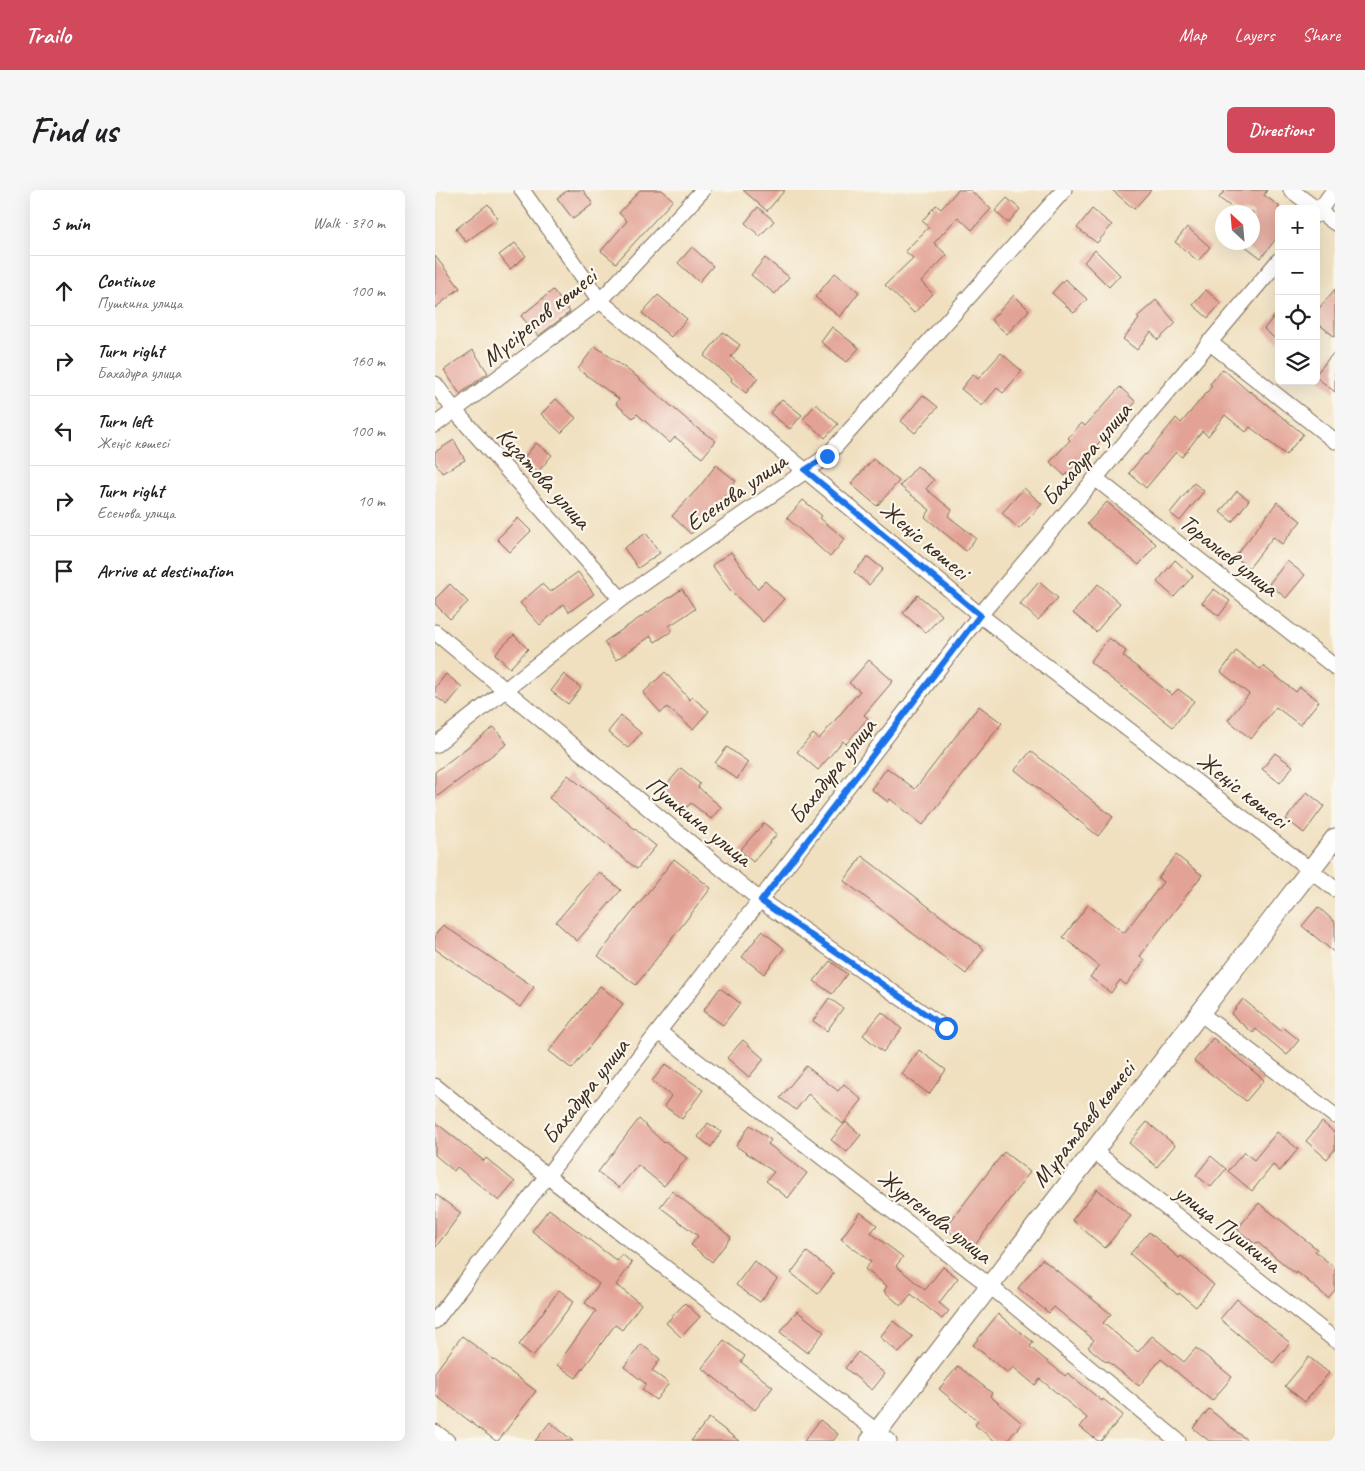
<!DOCTYPE html>
<html lang="en">
<head>
<meta charset="utf-8">
<style>
  body { margin:0; font-family:Caveat,sans-serif; background:#f6f6f6; color:#202124 }
  .controls { position:absolute; right:15px; top:15px; display:grid; overflow:hidden; border-radius:8px; box-shadow:0 5px 20px #0002 }
  .controls button { width:45px; height:45px; display:grid; place-items:center; padding:0; border:0; border-bottom:1px solid #e0e0e0; background:#fff; color:#202124; font:25px sans-serif }
  .compass { position:absolute; left:780px; top:15px; width:45px; height:45px; border-radius:50%; background:#fff; box-shadow:0 5px 20px #0002; rotate:334deg }
  .stop { position:absolute; width:15px; height:15px; margin:-11px; border:4px solid #1a73e8; border-radius:50%; background:#fff }
  .stop.end { background:#1a73e8; border-color:#fff; box-shadow:0 1px 5px #0008 }
  .list { margin:0; padding:0; list-style:none }
  h2 { display:flex; justify-content:space-between; align-items:center; height:65px; margin:0; padding:0 20px; font-size:21px }
  h2 small { font-size:16px; font-weight:400; color:#757577 }
  .list li { display:grid; grid-template-columns:32px 1fr auto; gap:15px; align-items:center; box-sizing:border-box; height:70px; padding:0 20px; border-top:1px solid #e0e0e0 }
  .list b { display:block; font-size:19px; white-space:nowrap }
  .list p { margin:0; font-size:16px; white-space:nowrap; color:#757577 }
  .list em { font-size:16px; font-style:normal; color:#757577 }
  .icon { flex:none; width:28px; height:28px; fill:none; stroke:currentColor; stroke-width:2; stroke-linecap:round; stroke-linejoin:round }
  .map { position:relative; flex:none; width:900px; height:1251px; overflow:hidden; border-radius:8px }
  header { display:flex; align-items:center; gap:30px; box-sizing:border-box; height:70px; padding:0 25px; background:#d1495b; color:#fff }
  header strong { font-size:24px }
  nav { display:flex; gap:28px; margin-inline-start:auto; font-size:18px }
  .intro { display:flex; align-items:center; justify-content:space-between; box-sizing:border-box; height:120px; padding:0 30px }
  h1 { margin:0; font-size:35px }
  .button { padding:12px 22px; border-radius:8px; background:#d1495b; color:#fff; font-size:18px; font-weight:700 }
  main { display:flex; gap:30px; padding:0 30px }
  aside { flex:1; background:#fff; border-radius:8px; box-shadow:0 5px 20px #0002 }
  .map>svg:first-child { display:block }
</style>
</head>
<body>
<header>
<strong>Trailo</strong>
<nav><a>Map</a><a>Layers</a><a>Share</a></nav>
</header>
<div class="intro"><h1>Find us</h1><a class="button">Directions</a></div>
<main>
<aside>
<h2>5 min<small>Walk · 370 m</small></h2>
<ul class="list">
<li><svg class="icon" aria-label="ahead" viewBox="0 0 24 24"><path d="M12 20V5M6 11l6-6 6 6"/></svg><div><b>Continue</b><p>Пушкина улица</p></div><em>100 m</em></li>
<li><svg class="icon" aria-label="right" viewBox="0 0 24 24"><path d="M7 20v-9h11M14 6l5 5-5 5"/></svg><div><b>Turn right</b><p>Бахадура улица</p></div><em>160 m</em></li>
<li><svg class="icon" aria-label="left" viewBox="0 0 24 24"><path d="M17 20v-9H6M10 6l-5 5 5 5"/></svg><div><b>Turn left</b><p>Жеңіс көшесі</p></div><em>100 m</em></li>
<li><svg class="icon" aria-label="right" viewBox="0 0 24 24"><path d="M7 20v-9h11M14 6l5 5-5 5"/></svg><div><b>Turn right</b><p>Есенова улица</p></div><em>10 m</em></li>
<li><svg class="icon" aria-label="arrive" viewBox="0 0 24 24"><path d="M6 21V4h12l-3 4 3 4H6"/></svg><div><b>Arrive at destination</b></div></li>
</ul>
</aside>
<div class="map">
<svg width="900" height="1251" viewBox="0 0 900 1251">
  <rect width="100%" height="100%" fill="#fbf7ec"/>
  <filter id="ink" filterUnits="userSpaceOnUse"><feTurbulence type="fractalNoise" baseFrequency=".02" numOctaves="2"/><feDisplacementMap in="SourceGraphic" scale="10" xChannelSelector="R" yChannelSelector="G"/><feConvolveMatrix kernelMatrix="1 2 1 2 8 2 1 2 1" color-interpolation-filters="sRGB"/></filter>
  <filter id="wash" filterUnits="userSpaceOnUse"><feTurbulence type="fractalNoise" baseFrequency=".0096" numOctaves="4" result="noise"/><feDisplacementMap in="SourceGraphic" scale="20" xChannelSelector="R" yChannelSelector="G"/><feGaussianBlur stdDeviation="1.12" result="paint"/><feColorMatrix in="noise" values="0 0 0 0 0 0 0 0 0 0 0 0 0 0 0 0 0 1.4 0 .05"/><feComposite in="paint" operator="in"/></filter>
  <g filter="url(#wash)">
    <rect width="100%" height="100%" fill="#f0e0c0"/>
    <g id="blocks">
      <g fill="#e3a296">
        <path d="M 133,0 L 148,0 L 158,14 L 138,29 L 122,8 Z"/>
        <path d="M 205,0 L 227,0 L 238,10 L 181,73 L 166,61 L 192,31 L 184,23 Z"/>
        <path d="M 308,0 L 350,0 L 332,21 Z"/>
        <path d="M 523,0 L 535,0 L 556,19 L 537,40 L 523,27 L 499,53 L 512,65 L 486,92 L 498,104 L 479,123 L 450,95 L 478,68 L 470,61 L 494,37 L 487,31 L 501,15 L 506,19 Z"/>
        <path d="M 677,0 L 716,0 L 699,19 Z"/>
        <path d="M 790,0 L 832,0 L 829,5 L 844,16 L 844,45 L 826,68 L 805,52 L 818,52 L 818,22 L 803,22 L 784,8 Z"/>
        <path d="M 572,8 L 585,19 L 573,33 L 560,21 Z"/>
        <path d="M 53,14 L 63,28 L 31,52 L 21,39 Z"/>
        <path d="M 323,17 L 339,31 L 325,46 L 310,33 Z"/>
        <path d="M 657,19 L 677,35 L 662,53 L 642,38 Z"/>
        <path d="M 752,37 L 775,57 L 763,71 L 740,52 Z"/>
        <path d="M 80,53 L 91,66 L 75,79 L 64,65 Z"/>
        <path d="M 257,57 L 278,76 L 264,92 L 243,73 Z"/>
        <path d="M 660,60 L 685,85 L 674,97 L 649,72 Z"/>
        <path d="M 0,66 L 25,98 L 0,118 Z"/>
        <path d="M 330,68 L 354,87 L 340,104 L 316,85 Z"/>
        <path d="M 400,83 L 424,102 L 405,127 L 380,107 Z"/>
        <path d="M 630,89 L 652,109 L 639,123 L 617,103 Z"/>
        <path d="M 900,99 L 900,147 L 881,132 L 881,122 Z"/>
        <path d="M 118,100 L 135,122 L 103,146 L 86,126 Z"/>
        <path d="M 771,100 L 786,113 L 773,128 L 758,115 Z"/>
        <path d="M 223,105 L 252,129 L 236,147 L 207,123 Z"/>
        <path d="M 579,105 L 594,120 L 572,144 L 556,130 Z"/>
        <path d="M 721,110 L 741,133 L 723,150 L 716,142 L 702,160 L 688,149 L 704,129 L 702,127 Z"/>
        <path d="M 844,120 L 844,152 L 829,139 Z"/>
        <path d="M 397,137 L 424,158 L 412,172 L 386,152 Z"/>
        <path d="M 288,142 L 305,155 L 296,167 L 323,188 L 311,203 L 296,191 L 297,188 L 269,166 Z"/>
        <path d="M 160,156 L 201,186 L 262,238 L 281,251 L 267,268 L 240,247 L 235,253 L 202,224 L 198,228 L 181,214 L 184,209 L 143,179 Z"/>
        <path d="M 38,160 L 53,183 L 25,204 L 9,180 Z"/>
        <path d="M 900,161 L 900,202 L 881,187 L 881,184 Z"/>
        <path d="M 566,163 L 587,181 L 568,203 L 562,198 L 547,216 L 526,199 L 538,184 L 543,189 Z"/>
        <path d="M 788,179 L 814,202 L 815,201 L 868,244 L 851,265 L 815,237 L 811,242 L 790,225 L 773,246 L 767,241 L 747,267 L 741,262 L 711,298 L 694,283 L 710,264 L 711,265 L 741,228 L 746,233 L 777,196 L 775,194 Z"/>
        <path d="M 685,197 L 701,212 L 652,266 L 650,265 L 630,286 L 615,272 L 635,250 L 633,248 L 647,233 L 650,236 Z"/>
        <path d="M 488,205 L 503,217 L 480,243 L 466,231 Z"/>
        <path d="M 121,209 L 141,228 L 126,243 L 106,224 Z"/>
        <path d="M 347,209 L 367,225 L 355,239 L 335,223 Z"/>
        <path d="M 381,214 L 403,234 L 390,248 L 368,229 Z"/>
        <path d="M 19,250 L 30,270 L 7,283 L 0,272 L 0,262 Z"/>
        <path d="M 101,253 L 117,265 L 103,282 L 87,270 Z"/>
        <path d="M 438,269 L 464,291 L 442,316 L 416,294 Z"/>
        <path d="M 281,275 L 301,291 L 274,325 L 256,344 L 237,326 L 265,296 Z"/>
        <path d="M 482,276 L 499,290 L 491,299 L 517,320 L 513,326 L 541,348 L 531,361 L 490,327 L 495,320 L 465,296 Z"/>
        <path d="M 759,293 L 769,301 L 745,331 L 735,323 Z"/>
        <path d="M 589,298 L 607,314 L 584,339 L 567,323 Z"/>
        <path d="M 802,301 L 814,310 L 797,332 L 785,322 Z"/>
        <path d="M 368,310 L 387,326 L 385,328 L 410,349 L 395,367 L 352,328 Z"/>
        <path d="M 672,312 L 721,354 L 704,375 L 652,334 Z"/>
        <path d="M 842,312 L 866,331 L 847,354 L 838,347 L 814,378 L 800,367 Z"/>
        <path d="M 83,328 L 96,341 L 75,362 L 62,349 Z"/>
        <path d="M 211,343 L 225,363 L 203,378 L 189,358 Z"/>
        <path d="M 296,362 L 322,399 L 330,391 L 349,409 L 328,432 L 295,400 L 277,375 Z"/>
        <path d="M 433,367 L 448,379 L 434,395 L 419,382 Z"/>
        <path d="M 740,370 L 758,386 L 739,407 L 722,392 Z"/>
        <path d="M 852,371 L 870,385 L 851,408 L 834,394 Z"/>
        <path d="M 143,382 L 159,404 L 134,422 L 129,414 L 105,435 L 85,413 L 107,394 L 115,402 Z"/>
        <path d="M 604,392 L 623,408 L 603,430 L 585,414 Z"/>
        <path d="M 15,394 L 33,412 L 15,429 L 0,414 L 0,409 Z"/>
        <path d="M 663,394 L 685,413 L 661,442 L 638,423 Z"/>
        <path d="M 247,399 L 260,419 L 234,436 L 237,441 L 220,452 L 216,446 L 181,470 L 169,452 Z"/>
        <path d="M 779,399 L 795,411 L 784,426 L 767,413 Z"/>
        <path d="M 483,405 L 507,425 L 491,443 L 468,423 Z"/>
        <path d="M 79,445 L 93,459 L 75,478 L 60,464 Z"/>
        <path d="M 674,448 L 691,461 L 688,466 L 737,505 L 743,499 L 759,511 L 738,537 L 655,472 Z"/>
        <path d="M 801,461 L 825,479 L 828,476 L 861,502 L 865,497 L 884,511 L 865,535 L 841,517 L 816,549 L 793,530 L 814,504 L 786,482 Z"/>
        <path d="M 434,470 L 458,491 L 429,525 L 433,528 L 411,554 L 408,551 L 383,580 L 362,562 L 378,544 L 384,549 L 425,501 L 414,493 Z"/>
        <path d="M 230,482 L 255,510 L 257,507 L 274,521 L 258,539 L 232,517 L 226,523 L 208,503 Z"/>
        <path d="M 11,484 L 27,497 L 12,515 L 0,506 L 0,498 Z"/>
        <path d="M 129,484 L 146,498 L 133,514 L 116,501 Z"/>
        <path d="M 544,516 L 567,533 L 488,635 L 455,609 L 453,612 L 436,599 L 452,578 L 480,599 Z"/>
        <path d="M 186,526 L 206,543 L 193,558 L 173,542 Z"/>
        <path d="M 59,537 L 72,554 L 0,608 L 0,582 Z"/>
        <path d="M 292,557 L 313,572 L 302,589 L 280,573 Z"/>
        <path d="M 596,561 L 678,627 L 663,646 L 580,580 Z"/>
        <path d="M 840,563 L 858,576 L 845,593 L 827,579 Z"/>
        <path d="M 246,578 L 265,594 L 263,597 L 286,617 L 276,629 L 256,613 L 252,617 L 248,614 L 246,616 L 227,600 Z"/>
        <path d="M 133,585 L 221,656 L 202,679 L 114,608 Z"/>
        <path d="M 872,602 L 889,616 L 869,643 L 851,629 Z"/>
        <path d="M 329,633 L 342,644 L 318,672 L 305,660 Z"/>
        <path d="M 741,665 L 767,685 L 705,766 L 710,770 L 691,795 L 685,790 L 676,803 L 655,787 L 664,776 L 628,747 L 653,715 L 689,743 L 728,692 L 723,688 Z"/>
        <path d="M 427,666 L 549,759 L 531,784 L 409,691 Z"/>
        <path d="M 239,669 L 276,698 L 201,795 L 163,766 Z"/>
        <path d="M 164,682 L 186,700 L 142,751 L 121,732 Z"/>
        <path d="M 883,717 L 900,732 L 900,763 L 867,736 Z"/>
        <path d="M 8,735 L 99,797 L 85,817 L 0,759 L 0,745 Z"/>
        <path d="M 327,741 L 349,758 L 329,784 L 307,767 Z"/>
        <path d="M 395,771 L 412,784 L 397,804 L 379,791 Z"/>
        <path d="M 165,796 L 188,814 L 137,879 L 114,861 Z"/>
        <path d="M 285,798 L 305,813 L 288,835 L 268,821 Z"/>
        <path d="M 394,808 L 408,818 L 392,841 L 378,831 Z"/>
        <path d="M 808,809 L 846,841 L 849,838 L 864,850 L 852,865 L 821,839 L 818,843 L 796,824 Z"/>
        <path d="M 447,822 L 467,839 L 448,862 L 428,845 Z"/>
        <path d="M 778,848 L 829,890 L 811,911 L 759,871 Z"/>
        <path d="M 308,850 L 329,869 L 314,887 L 292,868 Z"/>
        <path d="M 484,860 L 511,880 L 494,904 L 467,884 Z"/>
        <path d="M 231,874 L 268,900 L 247,929 L 229,916 L 236,906 L 217,891 Z"/>
        <path d="M 371,876 L 403,901 L 409,894 L 427,910 L 408,934 L 373,904 L 361,920 L 345,908 Z"/>
        <path d="M 204,929 L 229,953 L 230,951 L 252,968 L 229,996 L 203,975 L 184,998 L 163,982 Z"/>
        <path d="M 0,932 L 49,971 L 51,968 L 80,992 L 64,1011 L 22,977 L 19,981 L 0,965 Z"/>
        <path d="M 411,932 L 426,945 L 412,962 L 396,950 Z"/>
        <path d="M 712,932 L 740,955 L 722,977 L 694,953 Z"/>
        <path d="M 887,932 L 900,943 L 900,959 L 892,969 L 871,951 Z"/>
        <path d="M 273,933 L 286,942 L 276,957 L 263,947 Z"/>
        <path d="M 315,935 L 336,950 L 333,954 L 372,983 L 353,1008 L 331,991 L 339,982 L 301,956 Z"/>
        <path d="M 842,942 L 863,959 L 845,981 L 838,975 L 817,1001 L 793,981 L 809,962 L 819,970 Z"/>
        <path d="M 569,962 L 595,982 L 537,1059 L 510,1038 Z"/>
        <path d="M 776,966 L 791,979 L 776,997 L 761,985 Z"/>
        <path d="M 662,999 L 696,1026 L 670,1058 L 637,1030 Z"/>
        <path d="M 237,1001 L 296,1047 L 277,1072 L 256,1055 L 263,1046 L 225,1017 Z"/>
        <path d="M 0,1004 L 26,1023 L 0,1058 Z"/>
        <path d="M 824,1013 L 882,1059 L 880,1061 L 900,1078 L 900,1100 L 893,1108 L 862,1082 L 861,1084 L 822,1052 L 820,1054 L 802,1039 Z"/>
        <path d="M 114,1019 L 182,1071 L 187,1064 L 197,1073 L 181,1095 L 206,1114 L 187,1140 L 180,1135 L 141,1188 L 122,1175 L 161,1121 L 150,1113 L 164,1094 L 97,1041 Z"/>
        <path d="M 425,1022 L 442,1035 L 436,1043 L 468,1067 L 461,1076 L 490,1100 L 508,1077 L 523,1088 L 504,1113 L 514,1121 L 507,1129 L 476,1104 L 466,1116 L 449,1101 L 452,1096 L 430,1079 L 436,1072 L 406,1049 Z"/>
        <path d="M 714,1042 L 744,1068 L 746,1066 L 779,1095 L 761,1117 L 744,1103 L 743,1105 L 695,1064 Z"/>
        <path d="M 372,1062 L 399,1083 L 383,1104 L 356,1083 Z"/>
        <path d="M 607,1069 L 676,1124 L 668,1133 L 703,1162 L 717,1146 L 749,1172 L 761,1158 L 797,1187 L 777,1211 L 726,1169 L 704,1196 L 672,1171 L 671,1172 L 653,1157 L 659,1150 L 619,1117 L 614,1123 L 583,1098 Z"/>
        <path d="M 319,1071 L 342,1089 L 325,1112 L 301,1095 Z"/>
        <path d="M 124,1100 L 139,1111 L 98,1166 L 84,1155 Z"/>
        <path d="M 802,1109 L 855,1153 L 838,1173 L 785,1129 Z"/>
        <path d="M 250,1113 L 265,1127 L 246,1147 L 231,1133 Z"/>
        <path d="M 362,1121 L 389,1142 L 372,1163 L 345,1142 Z"/>
        <path d="M 563,1124 L 598,1152 L 595,1157 L 630,1186 L 633,1183 L 667,1211 L 668,1209 L 688,1225 L 666,1251 L 663,1251 L 645,1237 L 652,1228 L 605,1189 L 600,1195 L 578,1177 L 573,1183 L 538,1155 Z"/>
        <path d="M 458,1131 L 478,1147 L 464,1163 L 445,1147 Z"/>
        <path d="M 27,1146 L 101,1201 L 63,1251 L 61,1251 L 0,1205 L 0,1182 Z"/>
        <path d="M 289,1150 L 310,1166 L 306,1172 L 338,1197 L 320,1220 L 267,1178 Z"/>
        <path d="M 206,1154 L 225,1169 L 217,1181 L 234,1193 L 221,1210 L 207,1200 L 211,1194 L 189,1177 Z"/>
        <path d="M 423,1162 L 450,1184 L 437,1200 L 410,1178 Z"/>
        <path d="M 874,1167 L 894,1183 L 870,1212 L 850,1196 Z"/>
        <path d="M 523,1176 L 557,1203 L 555,1206 L 587,1233 L 572,1251 L 560,1251 L 540,1235 L 543,1231 L 504,1199 Z"/>
        <path d="M 774,1219 L 813,1251 L 774,1251 L 758,1238 Z"/>
        <path d="M 274,1228 L 304,1251 L 256,1251 Z"/>
        <path d="M 385,1230 L 403,1244 L 398,1251 L 369,1251 Z"/>
        <path d="M 115,1232 L 138,1251 L 100,1251 Z"/>
      </g>
    </g>
  </g>
  <g filter="url(#ink)">
    <use href="#blocks" fill-opacity="0" stroke="#7a6a57" stroke-width="1"/>
    <g fill="none" stroke-linecap="round" stroke-linejoin="round">
      <defs>
        <g id="minor">
          <path d="M 87,0 L 165,111 L 545,425 L 900,699"/>
          <path d="M 856,0 L 881,19"/>
          <path d="M 881,19 L 900,33"/>
          <path d="M 881,25 L 899,0"/>
          <path d="M 774,152 L 900,251"/>
          <path d="M 0,194 L 20,221 L 186,409"/>
          <path d="M 0,235 L 165,111 L 268,0"/>
          <path d="M 660,288 L 900,477"/>
          <path d="M 0,442 L 326,711 L 511,839"/>
          <path d="M 0,555 L 186,409 L 392,266 L 629,0"/>
          <path d="M 765,823 L 900,926"/>
          <path d="M 224,842 L 555,1096 L 743,1251"/>
          <path d="M 0,896 L 112,986 L 454,1251"/>
          <path d="M 659,961 L 900,1150"/>
          <path d="M 0,1131 L 545,425 L 844,70"/>
          <path d="M 0,1242 L 12,1251"/>
        </g>
        <path id="tertiary" d="M 435,1251 L 900,648"/>
      </defs>
      <use href="#minor" stroke="#7a6a57" stroke-width="17"/>
      <use href="#tertiary" stroke="#7a6a57" stroke-width="21"/>
      <use href="#minor" stroke="#fff" stroke-width="15"/>
      <use href="#tertiary" stroke="#fff" stroke-width="19"/>
    </g>
  </g>
  <g fill="none" stroke-linecap="round" stroke-linejoin="round" filter="url(#ink)">
    <path stroke="#1a73e8" stroke-width="6" d="M 392,266 L 370,280 L 545,425 L 326,711 L 511,838"/>
  </g>
  <g text-anchor="middle" dominant-baseline="central" stroke-width="4.5" stroke-linejoin="round" paint-order="stroke">
    <g font-size="24" fill="#3b2a1e" stroke="#fbf7ec">
      <text transform="translate(104 127) rotate(-39)">Мүсірепов көшесі</text>
      <text transform="translate(651 264) rotate(-50)">Бахадура улица</text>
      <text transform="translate(109 288) rotate(48)">Кизатова улица</text>
      <text transform="translate(301 302) rotate(-35)">Есенова улица</text>
      <text transform="translate(490 350) rotate(40)">Жеңіс көшесі</text>
      <text transform="translate(794 365) rotate(38)">Торалиев улица</text>
      <text transform="translate(397 581) rotate(-52)">Бахадура улица</text>
      <text transform="translate(808 600) rotate(38)">Жеңіс көшесі</text>
      <text transform="translate(264 631) rotate(39)">Пушкина улица</text>
      <text transform="translate(150 901) rotate(-52)">Бахадура улица</text>
      <text transform="translate(648 934) rotate(-52)">Мұратбаев көшесі</text>
      <text transform="translate(500 1026) rotate(38)">Жургенова улица</text>
      <text transform="translate(793 1038) rotate(38)">улица Пушкина</text>
    </g>
  </g>
</svg>
<div class="controls">
<button>+</button>
<button>−</button>
<button><svg class="icon" aria-label="locate" viewBox="0 0 24 24"><circle cx="12" cy="12" r="6"/><path d="M12 2v4M12 18v4M2 12h4M18 12h4"/></svg></button>
<button><svg class="icon" aria-label="layers" viewBox="0 0 24 24"><path d="M12 4l9 5-9 5-9-5zM3 14l9 5 9-5"/></svg></button>
</div>
<svg class="compass" viewBox="-18 -18 36 36"><path d="M0-13l5 13h-10z" fill="#e53935"/><path d="M0 13l5-13h-10z" fill="#757577"/></svg>
<div class="stop" style="left:511px;top:838px"></div>
<div class="stop end" style="left:392px;top:266px"></div>
</div>
</main>
</body>
</html>
